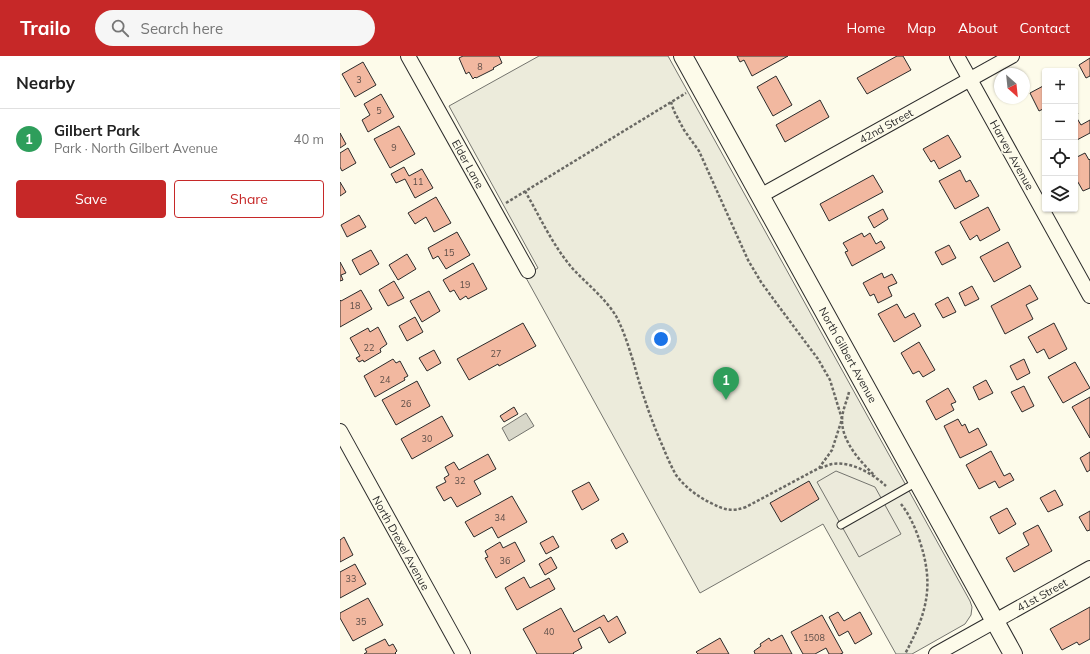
<!DOCTYPE html>
<html lang="en">
<head>
<meta charset="utf-8">
<style>
  body { margin:0; font-family:Mulish,sans-serif; background:#f6f6f6; color:#222 }
  .controls { position:absolute; right:12px; top:12px; display:grid; overflow:hidden; border-radius:4px; box-shadow:0 1px 3px #0004 }
  .controls button { width:36px; height:36px; display:grid; place-items:center; padding:0; border:0; border-bottom:1px solid #e0e0e0; background:#fff; color:#222; font:20px sans-serif }
  .compass { position:absolute; left:654px; top:12px; width:36px; height:36px; border-radius:50%; background:#fff; box-shadow:0 1px 3px #0004; rotate:153deg }
  .you { position:absolute; left:321px; top:283px; width:14px; height:14px; margin:-10px; border:3px solid #fff; border-radius:50%; background:#1a73e8; box-shadow:0 0 0 6px #1a73e833 }
  .badge { display:grid; place-items:center; width:26px; height:26px; border-radius:50%; background:#c62828; color:#fff; font-size:13px; font-weight:700 }
  .pin { position:absolute; translate:-50% -33px; filter:drop-shadow(0 1px 2px #0008) }
  .pin::after { content:''; position:absolute; top:21px; width:14px; height:12px; background:inherit; clip-path:polygon(0 0,100% 0,50% 100%) }
  .list { margin:0; padding:0; list-style:none }
  h2 { display:flex; justify-content:space-between; align-items:center; height:52px; margin:0; padding:0 16px; font-size:17px }
  h2 small { font-size:13px; font-weight:400; color:#767676 }
  .list li { display:grid; grid-template-columns:26px 1fr auto; gap:12px; align-items:center; box-sizing:border-box; height:60px; padding:0 16px; border-top:1px solid #e0e0e0 }
  .list b { display:block; font-size:15px; white-space:nowrap }
  .list p { margin:0; font-size:13px; white-space:nowrap; color:#767676 }
  .list em { font-size:13px; font-style:normal; color:#767676 }
  .actions { display:flex; gap:8px; padding:12px 16px }
  .actions a { flex:1; padding:9px 0; border:1px solid #c62828; border-radius:4px; text-align:center; font-size:14px; color:#c62828 }
  .actions .main { background:#c62828; color:#fff }
  .icon { flex:none; width:22px; height:22px; fill:none; stroke:currentColor; stroke-width:2; stroke-linecap:round; stroke-linejoin:round }
  .map { position:relative; flex:none; width:750px; height:598px; overflow:hidden }
  header { display:flex; align-items:center; gap:24px; box-sizing:border-box; height:56px; padding:0 20px; background:#c62828; color:#fff }
  header strong { font-size:19px }
  nav { display:flex; gap:22px; margin-inline-start:auto; font-size:14px }
  .search { width:280px; height:36px; background:#f6f6f6; display:flex; align-items:center; gap:10px; box-sizing:border-box; padding:0 14px; border-radius:22px; color:#767676; font-size:15px }
  main { display:flex }
  aside { flex:1; background:#fff }
  .map>svg:first-child { display:block }
</style>
</head>
<body>
<header>
<strong>Trailo</strong>
<div class="search"><svg class="icon" aria-label="search" viewBox="0 0 24 24"><circle cx="10" cy="10" r="6"/><path d="M15 15l6 6"/></svg>Search here</div>
<nav><a>Home</a><a>Map</a><a>About</a><a>Contact</a></nav>
</header>
<main>
<aside>
<h2>Nearby<small></small></h2>
<ul class="list">
<li><span class="badge" style="background:#2e9e5b">1</span><div><b>Gilbert Park</b><p>Park · North Gilbert Avenue</p></div><em>40 m</em></li>
</ul>
<div class="actions"><a class="main">Save</a><a>Share</a></div>
</aside>
<div class="map">
<svg width="750" height="598" viewBox="0 0 750 598">
  <rect width="100%" height="100%" fill="#fdfbea"/>
  <path fill="#ecebdb" stroke="#74746e" d="M 199,0 L 328,0 L 630,545 L 632,551 L 631,559 L 625,568 L 572,598 L 556,598 L 483,468 L 360,537 L 185,220 L 198,212 L 109,50 Z"/>
  <path fill="#eceadb" stroke="#74746e" d="M 496,415 L 535,431 L 561,478 L 519,501 L 477,426 Z"/>
  <path fill="#d8d7c9" stroke="#74746e" d="M 186,357 L 194,370 L 169,385 L 162,372 Z"/>
  <g fill="#f2b8a0" stroke="#2b2b2b">
    <path d="M 123,0 L 159,0 L 162,7 L 153,12 L 154,13 L 136,22 L 135,21 L 133,23 L 129,16 L 126,18 L 119,2 Z"/>
    <path d="M 397,0 L 448,0 L 412,20 L 404,4 L 400,6 Z"/>
    <path d="M 557,0 L 563,0 L 571,14 L 527,38 L 517,22 Z"/>
    <path d="M 750,2 L 750,20 L 746,22 L 739,9 Z"/>
    <path d="M 23,6 L 36,29 L 15,41 L 2,18 Z"/>
    <path d="M 436,20 L 452,49 L 433,60 L 417,31 Z"/>
    <path d="M 705,29 L 705,52 L 699,55 L 690,37 Z"/>
    <path d="M 41,38 L 54,61 L 28,76 L 22,64 L 30,59 L 24,48 Z"/>
    <path d="M 480,44 L 489,61 L 445,86 L 436,69 Z"/>
    <path d="M 735,53 L 738,58 L 735,59 L 741,69 L 750,64 L 750,77 L 735,85 Z"/>
    <path d="M 59,70 L 75,98 L 50,112 L 34,83 Z"/>
    <path d="M 0,77 L 6,88 L 0,92 Z"/>
    <path d="M 608,79 L 621,101 L 599,113 L 594,104 L 591,106 L 583,93 Z"/>
    <path d="M 8,92 L 16,107 L 2,115 L 0,111 L 0,97 Z"/>
    <path d="M 745,97 L 749,104 L 750,103 L 750,132 L 743,135 L 735,121 L 735,102 Z"/>
    <path d="M 64,111 L 69,120 L 82,113 L 93,132 L 75,142 L 65,123 L 56,127 L 51,118 Z"/>
    <path d="M 620,114 L 626,126 L 630,124 L 639,140 L 615,153 L 599,125 Z"/>
    <path d="M 533,119 L 543,136 L 489,165 L 480,148 Z"/>
    <path d="M 0,126 L 6,136 L 0,140 Z"/>
    <path d="M 96,141 L 111,167 L 94,176 L 86,161 L 75,168 L 68,157 Z"/>
    <path d="M 648,151 L 660,174 L 640,185 L 637,179 L 630,184 L 620,166 Z"/>
    <path d="M 543,153 L 548,163 L 534,172 L 528,161 Z"/>
    <path d="M 19,159 L 26,171 L 7,181 L 1,169 Z"/>
    <path d="M 117,176 L 130,199 L 106,213 L 98,200 L 93,203 L 88,192 Z"/>
    <path d="M 522,177 L 524,181 L 530,177 L 536,188 L 541,185 L 545,192 L 512,210 L 505,196 L 508,195 L 503,187 Z"/>
    <path d="M 668,186 L 681,211 L 654,226 L 640,201 Z"/>
    <path d="M 609,189 L 616,202 L 602,209 L 595,196 Z"/>
    <path d="M 31,194 L 39,208 L 20,219 L 12,204 Z"/>
    <path d="M 67,198 L 76,213 L 58,224 L 49,209 Z"/>
    <path d="M 0,206 L 6,217 L 1,219 L 3,224 L 0,225 Z"/>
    <path d="M 133,207 L 147,233 L 128,243 L 126,240 L 120,244 L 114,234 L 110,236 L 103,224 Z"/>
    <path d="M 542,217 L 544,222 L 552,218 L 557,227 L 548,231 L 552,240 L 538,247 L 534,238 L 530,240 L 523,227 Z"/>
    <path d="M 54,225 L 64,242 L 48,250 L 39,234 Z"/>
    <path d="M 690,229 L 698,243 L 686,249 L 693,263 L 665,278 L 651,250 Z"/>
    <path d="M 632,230 L 639,243 L 625,250 L 619,237 Z"/>
    <path d="M 21,234 L 32,253 L 0,271 L 0,244 L 1,245 Z"/>
    <path d="M 89,235 L 100,255 L 82,266 L 70,245 Z"/>
    <path d="M 608,241 L 616,256 L 603,262 L 595,248 Z"/>
    <path d="M 557,248 L 565,262 L 574,257 L 581,270 L 554,286 L 538,258 Z"/>
    <path d="M 75,261 L 83,276 L 67,285 L 59,270 Z"/>
    <path d="M 183,267 L 196,290 L 159,310 L 158,308 L 129,324 L 117,303 Z"/>
    <path d="M 714,267 L 727,293 L 709,303 L 704,293 L 697,297 L 688,281 Z"/>
    <path d="M 38,271 L 47,288 L 40,293 L 41,296 L 24,306 L 23,304 L 19,306 L 16,302 L 20,300 L 10,282 L 28,272 L 30,276 Z"/>
    <path d="M 579,286 L 595,314 L 583,321 L 579,315 L 573,318 L 561,297 Z"/>
    <path d="M 94,294 L 101,307 L 87,315 L 79,302 Z"/>
    <path d="M 53,303 L 56,307 L 60,305 L 68,320 L 64,322 L 65,324 L 35,341 L 24,320 Z"/>
    <path d="M 684,303 L 690,317 L 677,324 L 670,310 Z"/>
    <path d="M 735,306 L 750,332 L 723,347 L 708,321 Z"/>
    <path d="M 646,324 L 653,337 L 639,344 L 633,331 Z"/>
    <path d="M 77,325 L 90,350 L 56,369 L 42,344 Z"/>
    <path d="M 684,330 L 694,350 L 682,356 L 671,336 Z"/>
    <path d="M 608,332 L 616,346 L 611,348 L 614,354 L 596,364 L 586,345 Z"/>
    <path d="M 750,341 L 750,382 L 732,351 Z"/>
    <path d="M 174,351 L 178,358 L 164,366 L 160,360 Z"/>
    <path d="M 102,360 L 113,380 L 72,403 L 61,383 Z"/>
    <path d="M 618,363 L 622,370 L 625,368 L 629,377 L 638,372 L 647,389 L 620,402 L 604,370 Z"/>
    <path d="M 651,395 L 664,420 L 670,417 L 674,424 L 659,432 L 655,425 L 639,433 L 626,409 Z"/>
    <path d="M 750,396 L 750,414 L 747,416 L 740,402 Z"/>
    <path d="M 148,398 L 156,413 L 134,425 L 141,438 L 117,451 L 111,441 L 104,445 L 96,431 L 106,426 L 104,422 L 109,419 L 105,411 L 114,406 L 119,414 Z"/>
    <path d="M 469,425 L 479,443 L 441,466 L 430,447 Z"/>
    <path d="M 249,426 L 259,444 L 242,454 L 232,435 Z"/>
    <path d="M 715,434 L 723,449 L 708,456 L 700,442 Z"/>
    <path d="M 172,440 L 187,466 L 158,482 L 152,471 L 134,481 L 125,466 Z"/>
    <path d="M 667,452 L 676,468 L 659,478 L 650,461 Z"/>
    <path d="M 750,455 L 750,474 L 747,475 L 739,461 Z"/>
    <path d="M 698,469 L 712,495 L 674,516 L 666,502 L 689,489 L 683,477 Z"/>
    <path d="M 283,477 L 288,486 L 276,493 L 271,484 Z"/>
    <path d="M 213,480 L 219,491 L 206,498 L 200,487 Z"/>
    <path d="M 4,481 L 13,499 L 0,506 L 0,484 Z"/>
    <path d="M 160,486 L 163,492 L 175,486 L 185,505 L 156,522 L 145,502 L 148,501 L 145,495 Z"/>
    <path d="M 211,501 L 217,512 L 205,519 L 199,508 Z"/>
    <path d="M 15,508 L 26,528 L 0,542 L 0,516 Z"/>
    <path d="M 184,521 L 190,532 L 209,522 L 215,533 L 177,554 L 165,532 Z"/>
    <path d="M 28,542 L 43,569 L 13,585 L 0,562 L 0,557 Z"/>
    <path d="M 750,551 L 750,583 L 739,589 L 737,586 L 722,594 L 710,573 Z"/>
    <path d="M 221,552 L 234,576 L 264,559 L 268,566 L 277,560 L 286,577 L 269,587 L 260,571 L 238,583 L 242,592 L 233,597 L 234,598 L 197,598 L 183,573 Z"/>
    <path d="M 498,556 L 504,565 L 520,556 L 532,578 L 515,588 L 508,575 L 499,580 L 489,561 Z"/>
    <path d="M 482,559 L 503,597 L 500,598 L 489,598 L 486,592 L 475,598 L 463,598 L 451,576 Z"/>
    <path d="M 442,579 L 452,598 L 415,598 L 414,595 L 421,590 L 420,588 L 429,582 L 431,585 Z"/>
    <path d="M 380,582 L 389,598 L 358,598 L 356,596 Z"/>
    <path d="M 45,583 L 49,590 L 53,588 L 57,595 L 55,597 L 56,598 L 24,598 L 27,596 L 25,593 Z"/>
  </g>
  <g fill="none" stroke-linecap="round" stroke-linejoin="round">
    <defs>
      <path id="service" d="M 501,469 L 577,426"/>
      <g id="minor">
        <path d="M 68,0 L 188,215"/>
        <path d="M 617,0 L 750,240"/>
        <path d="M 420,140 L 672,0"/>
        <path d="M 0,375 L 123,598"/>
        <path d="M 596,598 L 750,512"/>
      </g>
      <path id="tertiary" d="M 343,0 L 673,598"/>
    </defs>
    <use href="#service" stroke="#2b2b2b" stroke-width="9"/>
    <use href="#minor" stroke="#2b2b2b" stroke-width="16"/>
    <use href="#tertiary" stroke="#2b2b2b" stroke-width="20"/>
    <g stroke="#6a6964" stroke-width="2.5" stroke-dasharray="3 2" stroke-linecap="butt">
      <path d="M 185,135 C 200,161 213,190 233,213 C 247,228 265,242 276,260 C 284,275 289,292 294,308 C 302,337 311,364 323,391 C 327,401 331,410 336,419 C 345,431 358,441 371,447 C 384,454 392,456 406,451 L 479,412 L 492,394 L 502,363 L 490,324 L 478,303 L 437,248 L 421,226 L 408,204 L 359,95 L 344,74 L 334,55 L 331,46"/>
      <path d="M 166,147 L 346,37"/>
      <path d="M 509,336 C 507,345 502,355 502,364 C 502,386 520,405 535,420"/>
      <path d="M 480,412 C 484,411 488,409 492,408 C 512,405 533,418 546,430"/>
      <path d="M 561,448 C 569,458 575,471 579,483 C 595,529 587,557 565,598"/>
    </g>
    <use href="#service" stroke="#fdfbea" stroke-width="7"/>
    <use href="#minor" stroke="#fdfbea" stroke-width="14"/>
    <use href="#tertiary" stroke="#fdfbea" stroke-width="18"/>
  </g>
  <g text-anchor="middle" dominant-baseline="central" stroke-width="3" stroke-linejoin="round" paint-order="stroke">
    <g font-size="9" fill="#5d4e48">
      <text x="140" y="10">8</text>
      <text x="19" y="23">3</text>
      <text x="39" y="54">5</text>
      <text x="54" y="91">9</text>
      <text x="78" y="125">11</text>
      <text x="109" y="196">15</text>
      <text x="125" y="228">19</text>
      <text x="15" y="249">18</text>
      <text x="29" y="291">22</text>
      <text x="156" y="297">27</text>
      <text x="45" y="323">24</text>
      <text x="66" y="347">26</text>
      <text x="87" y="382">30</text>
      <text x="120" y="424">32</text>
      <text x="160" y="461">34</text>
      <text x="165" y="504">36</text>
      <text x="11" y="522">33</text>
      <text x="21" y="565">35</text>
      <text x="209" y="575">40</text>
      <text x="474" y="581">1508</text>
    </g>
    <g font-size="11" fill="#2b2b2b" stroke="#fdfbea">
      <text transform="translate(546 70) rotate(-29)">42nd Street</text>
      <text transform="translate(672 99) rotate(61)">Harvey Avenue</text>
      <text transform="translate(128 108) rotate(61)">Elder Lane</text>
      <text transform="translate(508 299) rotate(61)">North Gilbert Avenue</text>
      <text transform="translate(61 487) rotate(61)">North Drexel Avenue</text>
      <text transform="translate(702 539) rotate(-29)">41st Street</text>
    </g>
  </g>
</svg>
<div class="controls">
<button>+</button>
<button>−</button>
<button><svg class="icon" aria-label="locate" viewBox="0 0 24 24"><circle cx="12" cy="12" r="6"/><path d="M12 2v4M12 18v4M2 12h4M18 12h4"/></svg></button>
<button><svg class="icon" aria-label="layers" viewBox="0 0 24 24"><path d="M12 4l9 5-9 5-9-5zM3 14l9 5 9-5"/></svg></button>
</div>
<svg class="compass" viewBox="-18 -18 36 36"><path d="M0-13l5 13h-10z" fill="#e53935"/><path d="M0 13l5-13h-10z" fill="#767676"/></svg>
<div class="you"></div>
<div class="pin badge" style="left:386px;top:344px;background:#2e9e5b">1</div>
</div>
</main>
</body>
</html>
